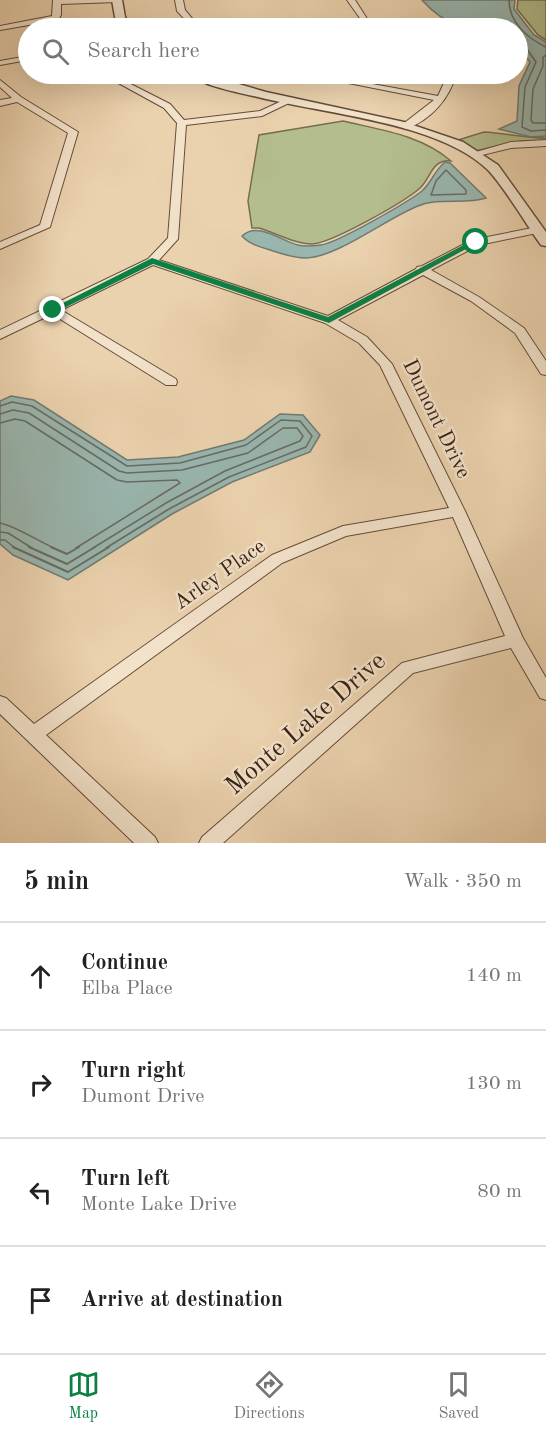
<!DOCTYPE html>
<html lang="en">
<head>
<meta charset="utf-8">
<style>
  body { margin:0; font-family:"Old Standard TT",serif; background:#f6f6f6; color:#222 }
  .stop { position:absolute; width:18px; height:18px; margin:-14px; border:4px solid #0b8043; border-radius:50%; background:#fff }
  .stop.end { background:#0b8043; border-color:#fff; box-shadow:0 2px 6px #0008 }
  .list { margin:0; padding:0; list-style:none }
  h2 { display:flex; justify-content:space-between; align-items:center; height:78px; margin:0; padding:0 24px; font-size:26px }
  h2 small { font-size:20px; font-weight:400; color:#767676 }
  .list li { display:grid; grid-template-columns:39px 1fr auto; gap:18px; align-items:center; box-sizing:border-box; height:108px; padding:0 24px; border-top:2px solid #e0e0e0 }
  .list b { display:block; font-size:22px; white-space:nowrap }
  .list p { margin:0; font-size:20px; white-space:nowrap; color:#767676 }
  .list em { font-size:20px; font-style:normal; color:#767676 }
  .icon { flex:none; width:33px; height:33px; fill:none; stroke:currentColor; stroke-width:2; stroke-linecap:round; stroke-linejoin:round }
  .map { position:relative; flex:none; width:546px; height:843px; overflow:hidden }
  .search { position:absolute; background:#fff; box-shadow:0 6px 24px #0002; left:18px; right:18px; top:18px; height:66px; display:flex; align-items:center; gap:15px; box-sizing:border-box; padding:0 21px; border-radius:33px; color:#767676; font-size:22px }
  .sheet { height:510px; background:#fff }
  nav { display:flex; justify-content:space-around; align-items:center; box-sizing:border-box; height:84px; border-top:2px solid #e0e0e0; background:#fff; font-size:16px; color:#767676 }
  nav a { display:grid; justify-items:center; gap:3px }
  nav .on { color:#0b8043 }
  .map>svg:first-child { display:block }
</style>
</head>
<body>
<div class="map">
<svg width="546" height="843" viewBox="0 0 546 843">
  <rect width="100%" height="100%" fill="#ebd2ae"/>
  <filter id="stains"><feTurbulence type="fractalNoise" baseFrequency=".00333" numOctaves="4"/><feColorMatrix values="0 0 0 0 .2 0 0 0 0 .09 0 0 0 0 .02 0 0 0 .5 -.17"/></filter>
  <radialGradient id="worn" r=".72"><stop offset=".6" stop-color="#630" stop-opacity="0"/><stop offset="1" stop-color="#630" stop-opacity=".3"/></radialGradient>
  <g fill="#b3bd8e" stroke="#766e51" stroke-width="1.5">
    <path d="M 518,0 L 546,0 L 546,40 L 538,35 L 517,9 Z"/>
    <path d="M 343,121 C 381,130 421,135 451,161 C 431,159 431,179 419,189 C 402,203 332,243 312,244 C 295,244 276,233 259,228 L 252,228 L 248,201 L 259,135 Z"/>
    <path d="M 484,132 C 505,133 525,138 546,138 L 546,141 L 521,141 L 475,151 L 455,141 Z"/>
  </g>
  <g fill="#99b6af" stroke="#727a71" stroke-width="1.5">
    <path d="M 422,0 L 515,0 L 514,9 L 534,35 L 546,42 L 546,136 L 531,137 L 499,129 L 517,121 L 519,86 L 530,62 L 518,47 L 518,28 C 476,28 452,34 422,0 Z"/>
    <path d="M 445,162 L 450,163 L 486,198 C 464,205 439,197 418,206 C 387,218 338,257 306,258 C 293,258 282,254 270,250 C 260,247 249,244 242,236 C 258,221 281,241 298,245 C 305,247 314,246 321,245 C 337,243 408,202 422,191 C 432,182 434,171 445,162 Z"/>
    <path d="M 11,396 L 34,400 L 127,460 L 178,457 L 244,440 L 280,414 L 303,415 L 320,435 L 310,452 L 232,482 L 172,514 L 68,580 L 13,555 L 0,544 L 0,401 Z"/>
  </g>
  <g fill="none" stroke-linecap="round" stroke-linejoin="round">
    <g stroke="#686b62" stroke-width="1.5">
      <path d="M 509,0 C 509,22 527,38 546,47"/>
      <path d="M 518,43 L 524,45 L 536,62 L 525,87 L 522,127 L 531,131 L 546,130"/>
      <path d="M 546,55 L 543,57 L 543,66 L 533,89 L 531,120 L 533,123 L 546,123"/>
      <path d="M 446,170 L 466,190 L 466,194 L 431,195 L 436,181 Z"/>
      <path d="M 0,406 L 12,402 L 32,406 L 127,466 L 180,463 L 246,445 L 281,420 L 300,421 L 312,436 L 306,447 L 229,477 L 169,509 L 106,548"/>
      <path d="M 0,414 L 13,410 L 29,413 L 119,471 L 127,473 L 182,470 L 248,453 L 283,428 L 297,428 L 303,436 L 300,441 L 225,471 L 166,503 L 93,548"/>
      <path d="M 0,423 L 15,419 L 25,421 L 117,480 L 127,482 L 177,480 L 180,483 L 76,548"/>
      <path d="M 0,523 C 15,526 38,541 54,548"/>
      <path d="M 0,532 L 8,533 L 32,548"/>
      <path d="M 0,540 L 5,540 L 15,548"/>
    </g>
    <g stroke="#686b62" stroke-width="2">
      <path d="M 13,547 L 68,572 L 109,547"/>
      <path d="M 29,547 L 67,564 L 95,547"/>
      <path d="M 51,547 L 67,554 L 79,547"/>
    </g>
    <defs>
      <g id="minor">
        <path d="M 121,0 L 117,2 L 61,4 L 61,15 L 58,20 L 0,30 L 0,26 L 52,16 L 53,0 Z"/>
        <path d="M 175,0 L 183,0 L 185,10 L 200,28 L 193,28 L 177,11 Z"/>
        <path d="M 347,0 L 355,0 L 373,28 L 367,28 Z"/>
        <path d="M 258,20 L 262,22 L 261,24 L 232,28 L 217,28 Z"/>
        <path d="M 28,56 L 28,60 L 0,65 L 0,61 Z"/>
        <path d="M 102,74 L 111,74 L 170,104 L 184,120 L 260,111 L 286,99 L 293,101 L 262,116 L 186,125 L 178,239 L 159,260 L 328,316 L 416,269 L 417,267 L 422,266 L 472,240 L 537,227 L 542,230 L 537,233 L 479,245 L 431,270 L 479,297 L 524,328 L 546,361 L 546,375 L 541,374 L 515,333 L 471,301 L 423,275 L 338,320 L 367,337 L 392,364 L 465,511 L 523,638 L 546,678 L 546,700 L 540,698 L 511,648 L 413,673 L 223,843 L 199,843 L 202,837 L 402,663 L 505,636 L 453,517 L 346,536 L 282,563 L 46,735 L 155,837 L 158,843 L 134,843 L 0,714 L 0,696 L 6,698 L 34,724 L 272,555 L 343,526 L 449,508 L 380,365 L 359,343 L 325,323 L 153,265 L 61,310 L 176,379 L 177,382 L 176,385 L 166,385 L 52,314 L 0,339 L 0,330 L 148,259 L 168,238 L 177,123 L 164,108 Z"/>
        <path d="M 303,74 L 318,74 L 438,96 L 448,74 L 456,74 C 450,98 431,120 406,129 L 401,126 L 403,124 L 434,100 Z"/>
        <path d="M 0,80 L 21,97 L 78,132 L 50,227 L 0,249 L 0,242 L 40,225 L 68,133 L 17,102 L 0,106 L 0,100 L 12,98 L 0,87 Z"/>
        <path d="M 546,140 L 546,146 L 511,148 L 474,157 L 469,154 L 511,142 Z"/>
      </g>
      <g id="tertiary">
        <path d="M 112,0 L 122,0 L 125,17 L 131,28 L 121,28 L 115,17 Z"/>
        <path d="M 189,74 L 204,74 L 266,92 L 404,122 L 463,142 L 498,165 L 546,232 L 546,246 L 541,245 C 526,224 505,188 488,170 C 439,122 324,114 258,97 C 240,93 203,86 189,74 Z"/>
      </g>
    </defs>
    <use href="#minor" stroke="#654c3a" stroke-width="2"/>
    <use href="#tertiary" stroke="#654c3a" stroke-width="3"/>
    <use href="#minor" fill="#f2e2ca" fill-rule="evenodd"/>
    <use href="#tertiary" fill="#f2e2ca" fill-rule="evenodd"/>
  </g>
  <path fill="#0b8043" d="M 473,240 L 479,242 L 329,323 L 153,264 L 56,312 L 49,310 L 152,258 L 328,317 Z"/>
  <g text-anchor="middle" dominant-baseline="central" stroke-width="5" stroke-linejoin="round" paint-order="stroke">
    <g font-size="21" fill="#382014" stroke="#f2e2ca">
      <text transform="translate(436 419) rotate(64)">Dumont Drive</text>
      <text transform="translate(220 575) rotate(-35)">Arley Place</text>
    </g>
    <g font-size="26" fill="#382014" stroke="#f2e2ca">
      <text transform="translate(306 724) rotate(-41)">Monte Lake Drive</text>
    </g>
  </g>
  <rect width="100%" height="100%" filter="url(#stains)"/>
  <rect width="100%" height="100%" fill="url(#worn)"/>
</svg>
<div class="stop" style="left:476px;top:242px"></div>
<div class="stop end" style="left:53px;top:310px"></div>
<div class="search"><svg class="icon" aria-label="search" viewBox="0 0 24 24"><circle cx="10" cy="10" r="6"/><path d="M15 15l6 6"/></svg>Search here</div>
</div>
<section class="sheet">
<h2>5 min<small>Walk · 350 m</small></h2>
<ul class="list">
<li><svg class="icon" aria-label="ahead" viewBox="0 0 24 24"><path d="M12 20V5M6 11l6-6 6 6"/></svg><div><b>Continue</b><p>Elba Place</p></div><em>140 m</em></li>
<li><svg class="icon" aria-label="right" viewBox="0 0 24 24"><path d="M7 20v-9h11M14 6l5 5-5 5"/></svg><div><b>Turn right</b><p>Dumont Drive</p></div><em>130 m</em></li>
<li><svg class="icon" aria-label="left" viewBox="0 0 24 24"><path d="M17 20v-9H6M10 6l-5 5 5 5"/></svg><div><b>Turn left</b><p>Monte Lake Drive</p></div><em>80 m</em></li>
<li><svg class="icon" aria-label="arrive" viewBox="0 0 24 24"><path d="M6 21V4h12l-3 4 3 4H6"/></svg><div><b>Arrive at destination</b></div></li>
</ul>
</section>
<nav>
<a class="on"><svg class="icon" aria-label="map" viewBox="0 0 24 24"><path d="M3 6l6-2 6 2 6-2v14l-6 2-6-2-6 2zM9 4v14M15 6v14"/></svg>Map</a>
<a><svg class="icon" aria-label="directions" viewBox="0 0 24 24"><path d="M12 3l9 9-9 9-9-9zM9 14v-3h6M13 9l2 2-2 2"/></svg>Directions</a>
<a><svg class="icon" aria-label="saved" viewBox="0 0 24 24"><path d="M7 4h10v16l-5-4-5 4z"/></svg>Saved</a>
</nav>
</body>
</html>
